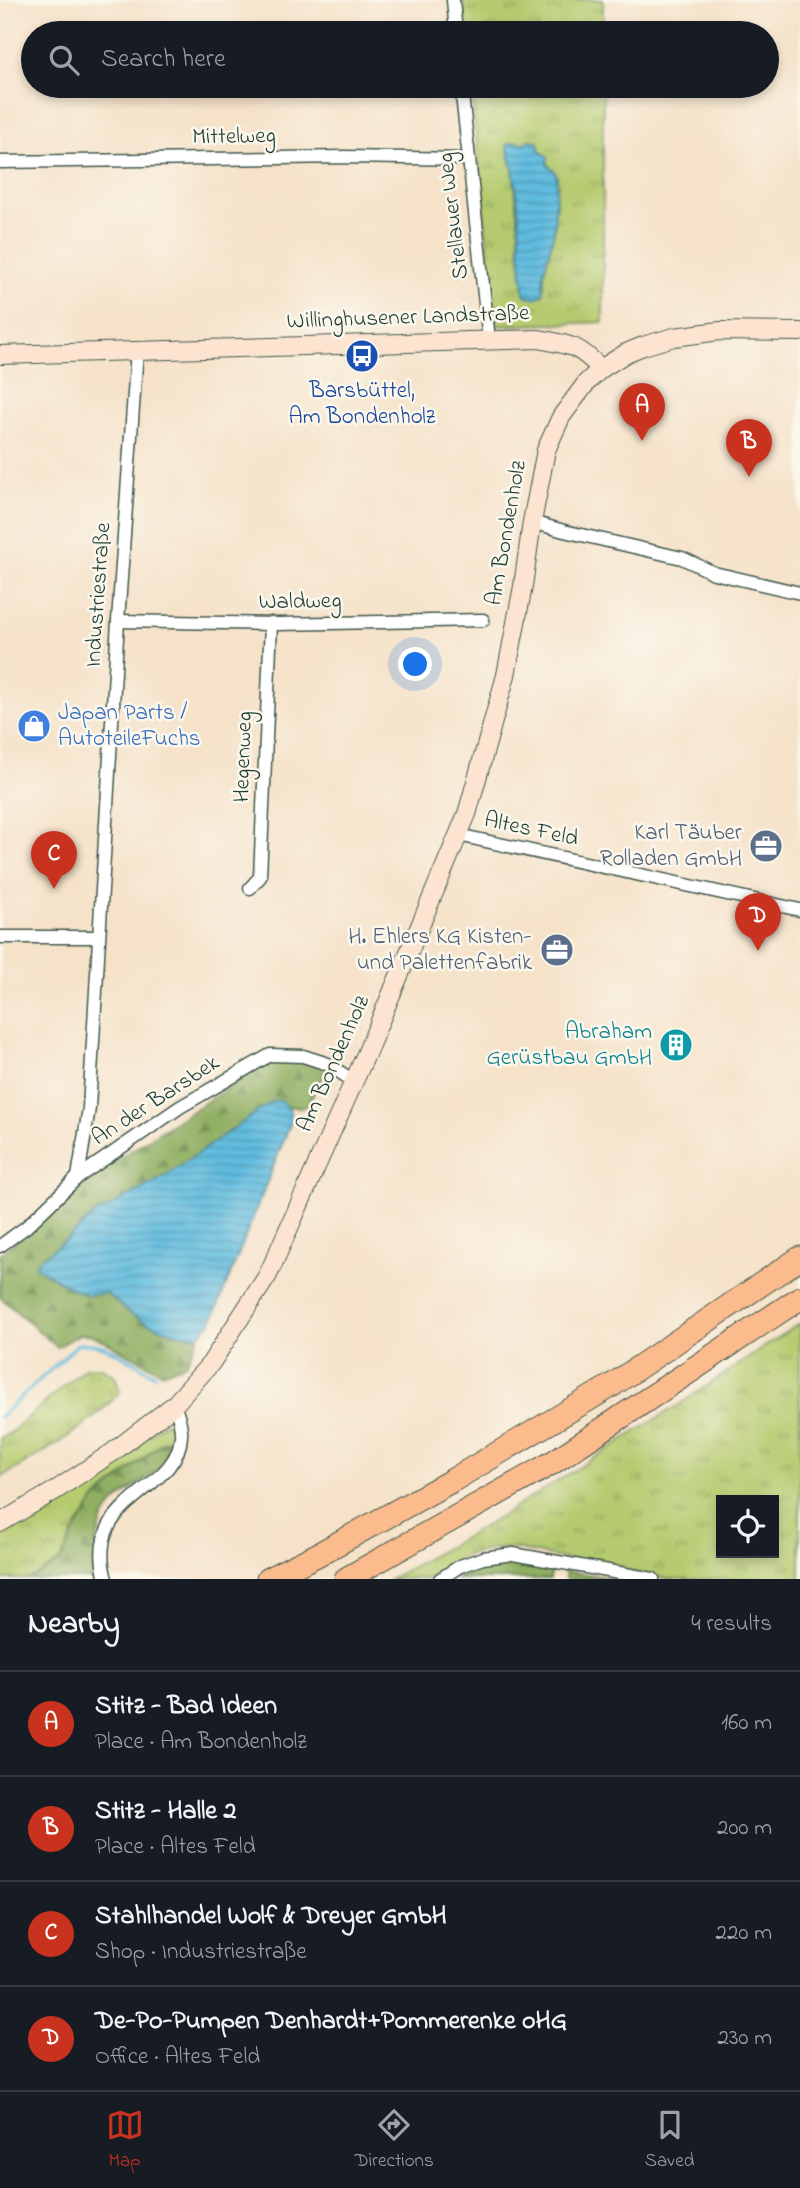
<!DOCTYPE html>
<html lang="en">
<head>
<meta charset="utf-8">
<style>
  body { margin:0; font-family:"Indie Flower",sans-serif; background:#20242c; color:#f1f3f6 }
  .controls { position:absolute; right:21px; bottom:21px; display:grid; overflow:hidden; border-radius:0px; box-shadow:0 4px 10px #0003 }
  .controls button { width:63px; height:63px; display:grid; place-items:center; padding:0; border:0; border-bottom:2px solid #363941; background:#171b24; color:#f1f3f6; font:35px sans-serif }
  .you { position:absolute; left:416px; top:665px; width:24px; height:24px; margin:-18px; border:5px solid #fff; border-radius:50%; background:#1a73e8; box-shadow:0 0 0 10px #1a73e833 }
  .badge { display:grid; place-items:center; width:46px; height:46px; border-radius:50%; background:#c8321e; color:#fff; font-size:23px; font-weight:700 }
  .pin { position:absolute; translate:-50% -58px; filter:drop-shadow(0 2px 4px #0008) }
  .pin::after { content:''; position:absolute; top:37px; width:24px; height:21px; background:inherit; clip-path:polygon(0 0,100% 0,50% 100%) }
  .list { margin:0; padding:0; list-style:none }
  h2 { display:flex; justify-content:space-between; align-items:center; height:91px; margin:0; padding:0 28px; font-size:30px }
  h2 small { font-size:23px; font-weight:400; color:#9ea1a6 }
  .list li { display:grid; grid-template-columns:46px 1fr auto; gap:21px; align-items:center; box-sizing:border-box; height:105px; padding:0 28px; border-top:2px solid #363941 }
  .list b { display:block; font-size:26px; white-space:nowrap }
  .list p { margin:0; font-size:23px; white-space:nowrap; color:#9ea1a6 }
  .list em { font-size:23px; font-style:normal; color:#9ea1a6 }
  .icon { flex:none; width:38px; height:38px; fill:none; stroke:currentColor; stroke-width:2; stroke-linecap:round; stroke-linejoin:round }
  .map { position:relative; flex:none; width:800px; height:1579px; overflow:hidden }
  .search { position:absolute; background:#171b24; box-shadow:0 4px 10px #0003; left:21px; right:21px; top:21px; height:77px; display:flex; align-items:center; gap:18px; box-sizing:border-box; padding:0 24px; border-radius:38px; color:#9ea1a6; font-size:26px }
  .sheet { height:511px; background:#171b24 }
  nav { display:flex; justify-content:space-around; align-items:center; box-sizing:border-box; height:98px; border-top:2px solid #363941; background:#171b24; font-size:19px; color:#9ea1a6 }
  nav a { display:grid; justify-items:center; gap:4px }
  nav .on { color:#c8321e }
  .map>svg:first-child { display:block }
</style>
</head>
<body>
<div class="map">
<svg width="800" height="1579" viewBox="0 0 800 1579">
  <defs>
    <pattern id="grass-tufts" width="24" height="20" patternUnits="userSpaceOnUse" patternTransform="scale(1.75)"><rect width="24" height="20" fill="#b6cb70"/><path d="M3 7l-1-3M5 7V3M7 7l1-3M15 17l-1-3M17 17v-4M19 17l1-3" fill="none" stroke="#93a65d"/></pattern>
    <pattern id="forest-firs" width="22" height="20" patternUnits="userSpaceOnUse" patternTransform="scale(1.75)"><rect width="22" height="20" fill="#90af62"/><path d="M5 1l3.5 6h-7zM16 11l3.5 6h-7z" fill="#759052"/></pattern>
    <pattern id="water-rules" width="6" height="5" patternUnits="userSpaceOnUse" patternTransform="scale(1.75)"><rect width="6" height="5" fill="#61bcdf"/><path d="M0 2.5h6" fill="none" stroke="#4f9ab6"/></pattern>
  </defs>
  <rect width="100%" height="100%" fill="#fbf7ec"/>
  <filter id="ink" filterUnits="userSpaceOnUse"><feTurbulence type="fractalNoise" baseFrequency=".0143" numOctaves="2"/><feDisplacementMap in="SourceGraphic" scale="14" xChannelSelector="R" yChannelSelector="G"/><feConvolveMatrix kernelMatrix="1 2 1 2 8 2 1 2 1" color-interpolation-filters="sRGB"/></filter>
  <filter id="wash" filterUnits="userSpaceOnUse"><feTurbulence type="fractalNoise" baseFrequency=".00686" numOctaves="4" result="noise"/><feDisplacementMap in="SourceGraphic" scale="28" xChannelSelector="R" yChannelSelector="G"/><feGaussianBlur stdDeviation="1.57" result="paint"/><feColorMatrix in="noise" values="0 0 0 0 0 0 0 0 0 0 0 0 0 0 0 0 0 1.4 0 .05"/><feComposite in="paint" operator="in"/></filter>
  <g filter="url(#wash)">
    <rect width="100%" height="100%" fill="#f5e2c9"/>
    <g fill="url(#grass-tufts)" stroke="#6a8452" stroke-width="2" fill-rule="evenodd">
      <path d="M 462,0 L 603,0 L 603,33 L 466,33 Z"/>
      <path d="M 471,86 L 603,86 L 603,322 L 496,326 ZM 529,140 L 541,153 L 557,177 L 554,232 L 544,272 L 544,288 L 524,294 C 524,279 520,265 520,251 C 519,220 515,189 512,158 L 522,144 Z"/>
      <path d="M 800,1323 L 800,1579 L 668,1579 L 515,1549 L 494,1549 L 466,1555 L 427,1579 L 390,1579 L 489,1524 L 683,1402 ZM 721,1500 L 774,1500 L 774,1553 L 721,1553 Z"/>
      <path d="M 100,1367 L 115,1376 L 120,1392 C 87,1428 42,1454 0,1478 L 0,1438 L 9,1434 L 85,1368 Z"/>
      <path d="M 171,1422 L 174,1425 L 175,1436 L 161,1443 L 95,1500 L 75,1531 L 60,1562 L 30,1579 L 0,1579 L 0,1535 L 65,1497 L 119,1458 L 164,1423 Z"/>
    </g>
    <g fill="url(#forest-firs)" stroke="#58764b" stroke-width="2">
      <path d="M 274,1058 L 305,1061 L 328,1068 L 306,1107 L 288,1107 L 282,1101 L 164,1177 L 94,1215 L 67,1239 L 37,1261 L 44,1273 L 71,1288 L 87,1295 L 106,1293 C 114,1298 119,1306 127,1311 C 149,1326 172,1334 199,1336 L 186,1363 L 163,1373 L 93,1335 L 80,1334 L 57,1347 L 0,1297 L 0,1254 L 101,1170 Z"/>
      <path d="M 175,1436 C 173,1475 127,1483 108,1511 C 94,1532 95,1555 96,1579 L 30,1579 L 60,1561 L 75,1531 L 95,1500 L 161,1443 Z"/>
      <path d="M 505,1564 L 552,1568 L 550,1579 L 455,1579 L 486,1565 Z"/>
      <path d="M 565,1571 L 618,1579 L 565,1579 Z"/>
    </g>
    <g fill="url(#water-rules)" stroke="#407c8a" stroke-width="2">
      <path d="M 529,140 L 536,141 L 539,145 L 539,150 L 548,157 L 547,164 L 554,170 L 557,177 L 554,232 L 544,272 L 543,294 C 536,299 531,299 524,294 C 524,279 520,265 520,250 C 519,216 518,179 507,147 L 509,143 L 517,142 L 522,144 Z"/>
      <path d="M 273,1101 L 282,1101 C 290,1108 292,1114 290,1124 L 212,1321 L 199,1336 C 172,1334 149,1326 127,1311 C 119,1306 114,1298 106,1293 L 87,1295 L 71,1288 L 36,1267 L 37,1261 L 67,1239 L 94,1215 L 164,1177 Z"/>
    </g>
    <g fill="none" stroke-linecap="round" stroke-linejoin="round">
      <path stroke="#61bcdf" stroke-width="3.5" d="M 0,1417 L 78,1344 C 105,1340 132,1362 155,1375"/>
    </g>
  </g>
  <g filter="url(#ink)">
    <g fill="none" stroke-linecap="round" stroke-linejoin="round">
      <defs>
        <g id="street">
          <path d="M 453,0 L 456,33"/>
          <path d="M 461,86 L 489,340"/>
          <path d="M 0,162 L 344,157 L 468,159"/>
          <path d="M 532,522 L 564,531 L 682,558 L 714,573 L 800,593"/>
          <path d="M 118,621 L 278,624 L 483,620"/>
          <path d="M 458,835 L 800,910"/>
          <path d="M 250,888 L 260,877 L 271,623"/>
          <path d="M 0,937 L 98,937"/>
          <path d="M 78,1177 L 89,1108 L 118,621 L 137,350"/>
          <path d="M 0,1246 L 26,1227 L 78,1177 L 180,1107 L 270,1055 L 303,1056 L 328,1064 L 353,1081"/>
          <path d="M 106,1579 C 82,1496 178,1494 181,1436 C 182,1425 178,1415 174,1405"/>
          <path d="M 440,1579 L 460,1566 L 483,1558 L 513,1554 L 653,1579"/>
        </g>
        <g id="secondary">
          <path d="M 0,355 L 539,339 C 571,345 578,345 601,369"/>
          <path d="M 0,1523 L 56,1490 L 113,1452 L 174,1405 L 211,1363 L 268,1275 L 367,1052 L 467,814 L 506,675 L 523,586 L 532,522 L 546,450 L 561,417 L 587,382 L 601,369 L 626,353 L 643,346 L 674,337 L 720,331 L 800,332"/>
        </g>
        <g id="highway">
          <path d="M 268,1579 L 317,1555 L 453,1480 L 614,1384 L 800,1258"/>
          <path d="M 346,1579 L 552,1463 L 800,1298"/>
        </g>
      </defs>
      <use href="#street" stroke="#3f564a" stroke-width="15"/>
      <use href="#secondary" stroke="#3f564a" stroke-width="20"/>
      <use href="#highway" stroke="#3f564a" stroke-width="25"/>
      <use href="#street" stroke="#fff" stroke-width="12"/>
      <use href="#secondary" stroke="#fde4d1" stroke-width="18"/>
      <use href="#highway" stroke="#fbbb8d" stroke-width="23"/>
    </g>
  </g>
  <defs>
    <symbol id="bus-disc" viewBox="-11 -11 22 22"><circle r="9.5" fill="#1a4fb4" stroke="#fbf7ec"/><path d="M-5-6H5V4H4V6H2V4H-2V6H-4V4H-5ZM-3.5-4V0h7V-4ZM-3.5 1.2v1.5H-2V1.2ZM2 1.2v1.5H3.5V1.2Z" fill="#fff"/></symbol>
    <symbol id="shop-disc" viewBox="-11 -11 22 22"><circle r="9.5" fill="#3f7fe0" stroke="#fbf7ec"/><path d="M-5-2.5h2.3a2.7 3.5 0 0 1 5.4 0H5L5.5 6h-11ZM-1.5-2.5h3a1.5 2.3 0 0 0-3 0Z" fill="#fff"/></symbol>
    <symbol id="office-disc" viewBox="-11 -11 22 22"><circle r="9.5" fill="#5c6f8a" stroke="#fbf7ec"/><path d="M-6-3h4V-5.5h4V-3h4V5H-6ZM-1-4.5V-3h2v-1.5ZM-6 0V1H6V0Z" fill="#fff"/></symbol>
    <symbol id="building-disc" viewBox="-11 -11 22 22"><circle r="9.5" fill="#0f9aa8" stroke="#fbf7ec"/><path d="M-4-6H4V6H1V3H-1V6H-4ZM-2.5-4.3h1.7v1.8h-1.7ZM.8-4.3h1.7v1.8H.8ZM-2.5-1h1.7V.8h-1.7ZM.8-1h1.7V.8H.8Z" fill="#fff"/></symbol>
  </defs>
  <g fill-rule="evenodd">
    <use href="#bus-disc" x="343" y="337" width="38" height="38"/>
    <use href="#shop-disc" x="15" y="707" width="38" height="38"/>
    <use href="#office-disc" x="747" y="827" width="38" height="38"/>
    <use href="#office-disc" x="538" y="931" width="38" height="38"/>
    <use href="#building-disc" x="657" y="1026" width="38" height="38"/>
  </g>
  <g text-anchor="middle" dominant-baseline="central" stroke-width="5" stroke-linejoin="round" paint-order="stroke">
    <g font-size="23" fill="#1f3d34" stroke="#fbf7ec">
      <text transform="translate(234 137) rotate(-1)">Mittelweg</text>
      <text transform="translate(454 216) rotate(-97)">Stellauer Weg</text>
      <text transform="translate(408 318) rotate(-2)">Willinghusener Landstraße</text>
      <text transform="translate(507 533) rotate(-80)">Am Bondenholz</text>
      <text transform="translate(99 595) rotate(-86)">Industriestraße</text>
      <text transform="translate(300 602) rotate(-1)">Waldweg</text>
      <text transform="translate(244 757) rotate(-88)">Hegenweg</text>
      <text transform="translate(531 830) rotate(12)">Altes Feld</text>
      <text transform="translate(334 1064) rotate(-66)">Am Bondenholz</text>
      <text transform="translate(156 1101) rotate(-33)">An der Barsbek</text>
    </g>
    <g font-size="23" fill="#164399" stroke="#fbf7ec">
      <text x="362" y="391">Barsbüttel,<tspan x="362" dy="26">Am Bondenholz</tspan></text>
    </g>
    <g font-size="23" fill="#366cbe" stroke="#fbf7ec" text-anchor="start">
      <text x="58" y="713">Japan Parts /<tspan x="58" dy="26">AutoteileFuchs</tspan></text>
    </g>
    <g font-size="23" fill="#4e5e75" stroke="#fbf7ec" text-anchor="end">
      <text x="742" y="833">Karl Täuber<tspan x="742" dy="26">Rolladen GmbH</tspan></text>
      <text x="532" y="937">H. Ehlers KG Kisten-<tspan x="532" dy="26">und Palettenfabrik</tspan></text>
    </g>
    <g font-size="23" fill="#0d838f" stroke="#fbf7ec" text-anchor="end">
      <text x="652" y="1032">Abraham<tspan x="652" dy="26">Gerüstbau GmbH</tspan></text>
    </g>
  </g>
</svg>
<div class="controls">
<button><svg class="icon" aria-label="locate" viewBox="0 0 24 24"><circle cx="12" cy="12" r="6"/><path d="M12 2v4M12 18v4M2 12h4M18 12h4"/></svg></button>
</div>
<div class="you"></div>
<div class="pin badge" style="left:642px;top:441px">A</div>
<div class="pin badge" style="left:749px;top:477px">B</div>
<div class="pin badge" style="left:54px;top:889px">C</div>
<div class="pin badge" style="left:758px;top:951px">D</div>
<div class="search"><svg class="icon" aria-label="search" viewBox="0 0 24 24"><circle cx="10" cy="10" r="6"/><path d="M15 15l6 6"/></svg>Search here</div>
</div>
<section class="sheet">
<h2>Nearby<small>4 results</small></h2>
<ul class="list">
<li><span class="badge">A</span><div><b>Stitz - Bad Ideen</b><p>Place · Am Bondenholz</p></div><em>160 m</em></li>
<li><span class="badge">B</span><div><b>Stitz - Halle 2</b><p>Place · Altes Feld</p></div><em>200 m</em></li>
<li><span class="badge">C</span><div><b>Stahlhandel Wolf &amp; Dreyer GmbH</b><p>Shop · Industriestraße</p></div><em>220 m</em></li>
<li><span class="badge">D</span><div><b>De-Po-Pumpen Denhardt+Pommerenke oHG</b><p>Office · Altes Feld</p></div><em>230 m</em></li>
</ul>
</section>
<nav>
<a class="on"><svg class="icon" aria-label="map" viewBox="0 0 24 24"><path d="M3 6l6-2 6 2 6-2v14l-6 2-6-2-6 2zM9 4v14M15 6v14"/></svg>Map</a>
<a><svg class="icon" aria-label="directions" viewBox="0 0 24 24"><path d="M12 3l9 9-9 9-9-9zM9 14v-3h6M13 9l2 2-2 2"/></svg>Directions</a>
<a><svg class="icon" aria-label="saved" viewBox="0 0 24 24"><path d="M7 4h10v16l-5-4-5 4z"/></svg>Saved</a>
</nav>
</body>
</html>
